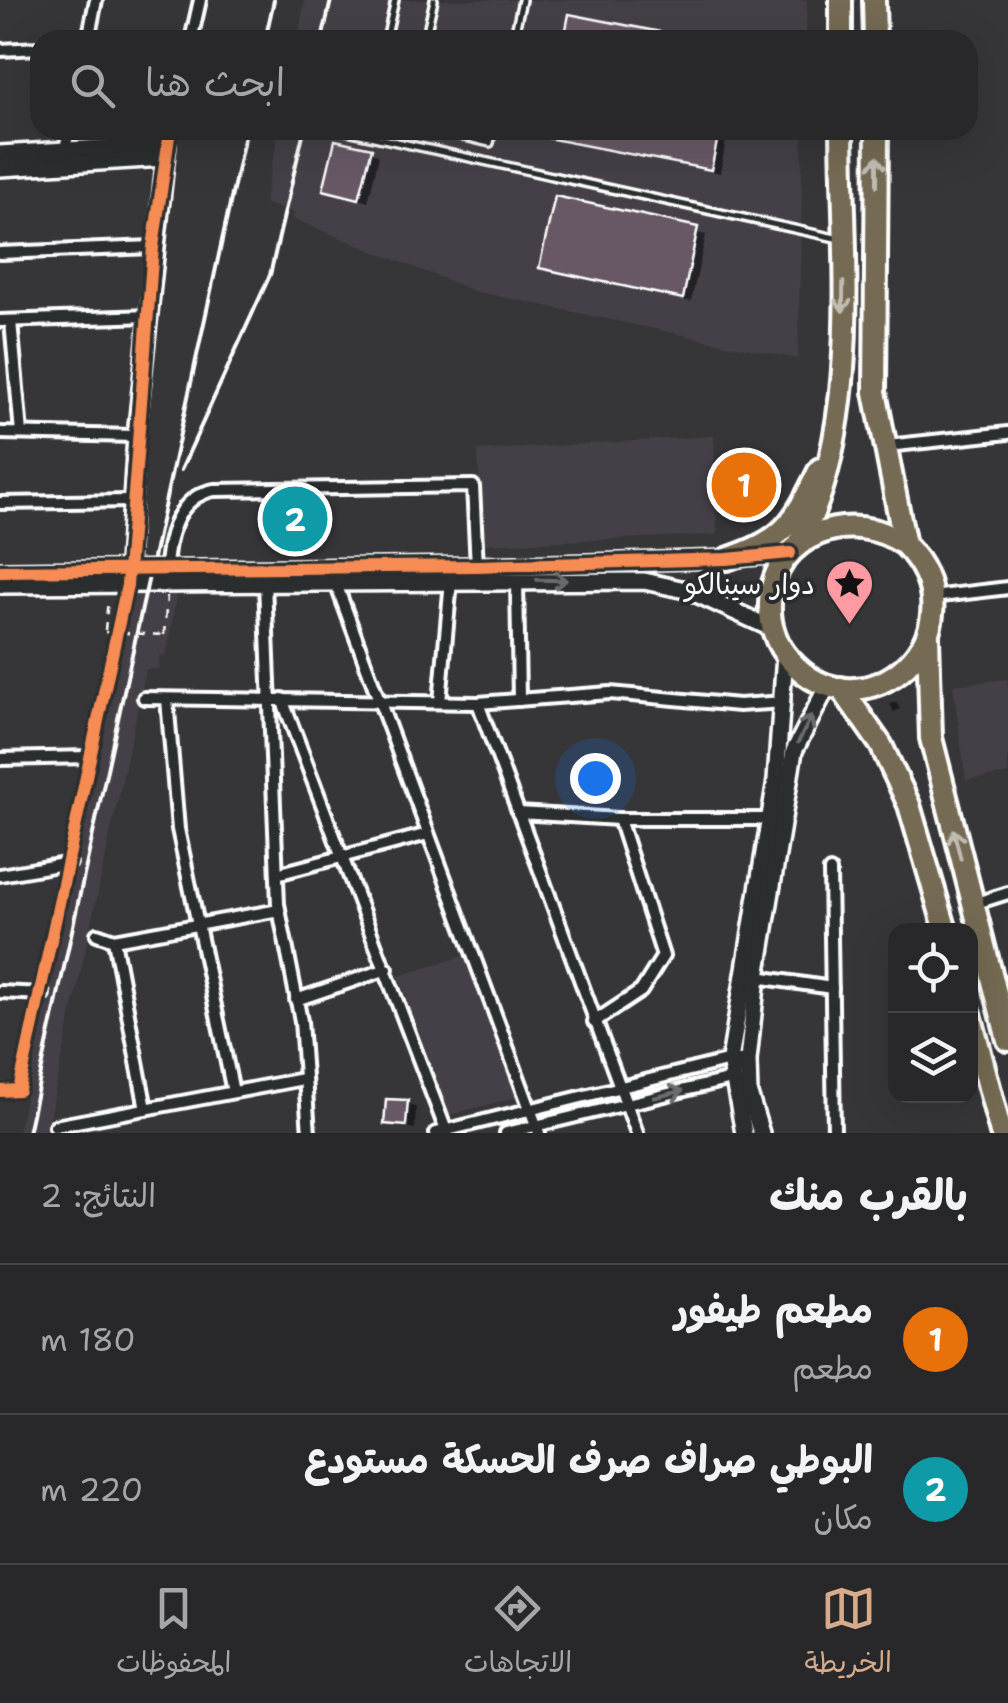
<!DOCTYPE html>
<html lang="ar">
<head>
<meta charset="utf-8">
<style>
  body { margin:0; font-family:"Shantell Sans","Playpen Sans Arabic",sans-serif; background:#303033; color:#f1f3f6; direction:rtl }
  .controls { position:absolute; right:30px; bottom:30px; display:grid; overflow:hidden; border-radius:20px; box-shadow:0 10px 40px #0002 }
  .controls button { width:90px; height:90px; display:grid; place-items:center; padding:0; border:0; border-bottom:2px solid #444447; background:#28282b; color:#f1f3f6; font:50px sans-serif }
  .you { position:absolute; left:595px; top:778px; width:35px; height:35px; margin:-25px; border:8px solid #fff; border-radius:50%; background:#1a73e8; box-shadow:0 0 0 15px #1a73e833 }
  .badge { display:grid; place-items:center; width:65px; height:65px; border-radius:50%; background:#d6ab8b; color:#fff; font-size:32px; font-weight:700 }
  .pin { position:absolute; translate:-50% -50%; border:5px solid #fff; box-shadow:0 2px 10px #0006 }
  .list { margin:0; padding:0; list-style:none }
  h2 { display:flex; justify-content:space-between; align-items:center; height:130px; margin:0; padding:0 40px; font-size:42px }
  h2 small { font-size:32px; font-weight:400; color:#a5a6a9 }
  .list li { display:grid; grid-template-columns:65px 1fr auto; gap:30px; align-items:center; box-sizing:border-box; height:150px; padding:0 40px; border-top:2px solid #444447 }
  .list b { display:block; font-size:38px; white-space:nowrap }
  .list p { margin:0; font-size:32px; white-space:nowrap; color:#a5a6a9 }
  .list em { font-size:32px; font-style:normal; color:#a5a6a9 }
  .icon { flex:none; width:55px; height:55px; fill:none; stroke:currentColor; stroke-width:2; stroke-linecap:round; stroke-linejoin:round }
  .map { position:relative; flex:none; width:1008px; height:1133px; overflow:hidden; direction:ltr }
  .search { position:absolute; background:#28282b; box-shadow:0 10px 40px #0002; left:30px; right:30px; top:30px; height:110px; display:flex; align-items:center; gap:25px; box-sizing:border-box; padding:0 35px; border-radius:30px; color:#a5a6a9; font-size:38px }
  .sheet { height:430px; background:#28282b }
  nav { display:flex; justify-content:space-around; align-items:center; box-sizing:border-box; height:140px; border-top:2px solid #444447; background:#28282b; font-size:28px; color:#a5a6a9 }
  nav a { display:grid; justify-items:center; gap:5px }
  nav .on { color:#d6ab8b }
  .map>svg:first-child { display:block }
</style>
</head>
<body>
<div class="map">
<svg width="1008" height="1133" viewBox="0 0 1008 1133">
  <rect width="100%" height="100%" fill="#363639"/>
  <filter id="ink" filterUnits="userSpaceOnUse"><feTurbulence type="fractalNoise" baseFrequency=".01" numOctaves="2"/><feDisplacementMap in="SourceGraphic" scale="20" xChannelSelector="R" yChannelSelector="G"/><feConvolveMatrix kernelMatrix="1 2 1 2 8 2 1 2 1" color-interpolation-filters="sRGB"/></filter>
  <g filter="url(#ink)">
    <g fill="#454046">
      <path d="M 305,0 L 807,0 L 806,40 L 297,40 Z"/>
      <path d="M 279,130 L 803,130 L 798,359 L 474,291 L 293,219 L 294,213 L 264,203 Z"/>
      <path d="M 714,436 L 717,535 L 483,544 L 478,451 Z"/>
      <path d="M 134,592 L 177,592 L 166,656 L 159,655 L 159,669 L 146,669 L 46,1133 L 18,1133 Z"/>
      <path d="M 1008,679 L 1008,774 L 966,780 L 953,685 Z"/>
      <path d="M 464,956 L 517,1097 L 449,1115 L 399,976 Z"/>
    </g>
    <g fill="#0007">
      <path d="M 549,130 L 728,130 L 720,173 L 557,141 L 548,136 Z"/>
      <path d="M 371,151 L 379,156 L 368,202 L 326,189 Z"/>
      <path d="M 557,199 L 706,235 L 691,302 L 542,267 Z"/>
      <path d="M 896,702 L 900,709 L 894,712 L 890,704 Z"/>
      <path d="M 407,1103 L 416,1108 L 415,1129 L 387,1123 Z"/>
    </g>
    <g fill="#675966" stroke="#fff" stroke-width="2.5">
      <path d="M 569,14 L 676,35 L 675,40 L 564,40 Z"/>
      <path d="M 532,130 L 706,130 L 719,132 L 711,170 L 532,135 Z"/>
      <path d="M 335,140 L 372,148 L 359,199 L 323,190 Z"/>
      <path d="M 555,196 L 698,227 L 683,299 L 539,268 Z"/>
      <path d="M 386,1099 L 408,1100 L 406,1126 L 384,1124 Z"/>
    </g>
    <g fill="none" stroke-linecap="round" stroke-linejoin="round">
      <defs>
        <g id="lane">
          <path d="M 386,40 L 395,0"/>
          <path d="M 425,40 L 434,0"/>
          <path d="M 513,40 L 522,0"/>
          <path d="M 342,130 L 840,239"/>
          <path d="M 435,130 L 490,143 L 493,130"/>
        </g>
        <g id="street">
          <path d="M 88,40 L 96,0"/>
          <path d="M 191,40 L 200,0"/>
          <path d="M 0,50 L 40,48"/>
          <path d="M 64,154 L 69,130"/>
          <path d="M 0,253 L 153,247"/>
          <path d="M 0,321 L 150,316"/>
          <path d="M 11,321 L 21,433"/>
          <path d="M 0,433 L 136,436"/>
          <path d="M 887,446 L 1008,433"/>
          <path d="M 0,503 L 130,501"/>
          <path d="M 166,574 C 166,540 176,497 214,490 L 473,486 L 477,566"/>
          <path d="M 517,580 L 519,700"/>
          <path d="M 335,581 L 539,1133"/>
          <path d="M 265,583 L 278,904 L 301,1021 L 309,1133"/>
          <path d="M 932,597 L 1008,588"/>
          <path d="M 144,698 L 478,703 L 610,693 L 739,705 L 784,702"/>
          <path d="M 167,699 L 178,829 L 233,1092"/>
          <path d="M 282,699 L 447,1133"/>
          <path d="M 440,702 L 451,581"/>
          <path d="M 478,703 L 637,1133"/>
          <path d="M 0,759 L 89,757"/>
          <path d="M 518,813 L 619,819 L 769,819"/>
          <path d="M 830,871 L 834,1133"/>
          <path d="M 277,874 L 428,834"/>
          <path d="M 0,875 L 70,863"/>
          <path d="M 973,904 L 1008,893"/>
          <path d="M 97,934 L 114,940 L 279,910"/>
          <path d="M 114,940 L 146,1109"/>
          <path d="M 757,977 L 832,988"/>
          <path d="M 0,992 L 43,994"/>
          <path d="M 296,1000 L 387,969"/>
          <path d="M 594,1022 L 641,991 L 663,956 L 619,819"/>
          <path d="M 0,1091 L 19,1090 L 127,585"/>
          <path d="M 55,1126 L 303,1079"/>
          <path d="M 436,1133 L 730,1060 L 748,1060 L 731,1079 L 506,1133"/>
        </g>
        <g id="secondary">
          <path d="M 0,154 L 167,144 L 136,436 L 127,580"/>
          <path d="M 0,168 L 165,158"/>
          <path d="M 0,571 L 477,566 L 727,559 L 790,553"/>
          <path d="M 0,585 L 644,581 L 690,591 L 773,629"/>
          <path d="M 744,1133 L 730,1060 L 776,780 L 785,654"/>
          <path d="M 761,1133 L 749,1094 L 748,1060 L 757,977 L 794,751 L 828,685"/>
        </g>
        <g id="highway">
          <path d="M 841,0 L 841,40"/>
          <path d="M 874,0 L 875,40"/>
          <path d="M 877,130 L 875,392 L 905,545 C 988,631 863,743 790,660 C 776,645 769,624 770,604 C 772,533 853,507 905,545"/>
          <path d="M 800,541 C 862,426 843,258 842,130"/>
          <path d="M 727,559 C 787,539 793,523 820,469"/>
          <path d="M 928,637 L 931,738 L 1008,1040"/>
          <path d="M 841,688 L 881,745 L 909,805 L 946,931"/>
          <path d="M 970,1014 L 1001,1133"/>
        </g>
      </defs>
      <use href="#lane" stroke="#fff" stroke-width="12"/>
      <use href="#street" stroke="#fff" stroke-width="18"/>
      <use href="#secondary" stroke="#fff" stroke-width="22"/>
      <use href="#highway" stroke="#fff" stroke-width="28"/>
      <g stroke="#fff" stroke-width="2.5" stroke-dasharray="8 8" stroke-linecap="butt">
        <path d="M 105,630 L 108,599"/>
        <path d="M 164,635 L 167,596"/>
      </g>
      <use href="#lane" stroke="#2a2d2e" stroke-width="5"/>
      <use href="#street" stroke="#2a2d2e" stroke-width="10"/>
      <use href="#secondary" stroke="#2a2d2e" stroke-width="15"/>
      <use href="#highway" stroke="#746b52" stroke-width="20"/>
      <g stroke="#fff" stroke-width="4">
        <path d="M 265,40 L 274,0"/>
        <path d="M 322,40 L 331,0"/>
        <path d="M 181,470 L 270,275 L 304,130"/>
        <path d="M 28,1133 L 246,130"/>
      </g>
      <path stroke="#fff" stroke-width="2.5" stroke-dasharray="8 8" stroke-linecap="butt" d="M 105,632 L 164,635"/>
      <defs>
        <g id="cycleway">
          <path d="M 0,571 L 477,566 L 727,559 L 790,553"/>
          <path d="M 0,1091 L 19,1090 L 127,585 L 153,247 L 170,130"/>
        </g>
      </defs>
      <use href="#cycleway" stroke="#2a2d2e" stroke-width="19"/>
      <use href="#cycleway" stroke="#f68b52" stroke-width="12"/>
    </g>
    <defs><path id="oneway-shaft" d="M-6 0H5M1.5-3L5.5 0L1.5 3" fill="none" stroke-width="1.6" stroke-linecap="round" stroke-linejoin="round" transform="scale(2.5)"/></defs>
    <g stroke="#c0bcb1">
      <use href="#oneway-shaft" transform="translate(877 171) rotate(-90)"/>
      <use href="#oneway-shaft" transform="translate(843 297) rotate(91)"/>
      <use href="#oneway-shaft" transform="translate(957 844) rotate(-104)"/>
    </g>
    <g stroke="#6a6c6d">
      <use href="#oneway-shaft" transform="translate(552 580) rotate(1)"/>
      <use href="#oneway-shaft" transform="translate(805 729) rotate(-63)"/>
      <use href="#oneway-shaft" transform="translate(669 1094) rotate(-14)"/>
    </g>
  </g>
  <defs>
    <symbol id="sight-pin" viewBox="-11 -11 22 30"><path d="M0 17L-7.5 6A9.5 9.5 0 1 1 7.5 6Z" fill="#ff9aa2" stroke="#2a2d2e"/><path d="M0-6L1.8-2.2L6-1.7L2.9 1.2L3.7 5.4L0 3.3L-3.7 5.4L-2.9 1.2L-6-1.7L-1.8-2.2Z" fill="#111"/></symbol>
  </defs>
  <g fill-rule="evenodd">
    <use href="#sight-pin" x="822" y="556" width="55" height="75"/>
  </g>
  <g text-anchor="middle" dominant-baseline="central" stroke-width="8" stroke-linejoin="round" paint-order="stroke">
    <g font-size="28" fill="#fff" stroke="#2a2d2e" text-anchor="end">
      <text x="815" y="584">دوار سينالكو</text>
    </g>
  </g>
</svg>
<div class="controls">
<button><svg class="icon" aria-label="locate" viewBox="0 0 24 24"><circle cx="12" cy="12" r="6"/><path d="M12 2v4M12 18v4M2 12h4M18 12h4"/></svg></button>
<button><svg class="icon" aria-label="layers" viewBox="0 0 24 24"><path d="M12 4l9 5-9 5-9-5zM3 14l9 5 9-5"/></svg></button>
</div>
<div class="you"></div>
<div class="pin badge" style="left:744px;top:485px;background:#e8710a">1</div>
<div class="pin badge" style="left:295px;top:519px;background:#0f9aa8">2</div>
<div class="search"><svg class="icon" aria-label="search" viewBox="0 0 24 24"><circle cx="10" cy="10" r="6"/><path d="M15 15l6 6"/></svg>ابحث هنا</div>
</div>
<section class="sheet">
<h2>بالقرب منك<small>النتائج: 2</small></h2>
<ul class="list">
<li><span class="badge" style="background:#e8710a">1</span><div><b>مطعم طيفور</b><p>مطعم</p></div><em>180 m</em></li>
<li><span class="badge" style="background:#0f9aa8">2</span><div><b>البوطي صراف صرف الحسكة مستودع</b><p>مكان</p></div><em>220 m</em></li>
</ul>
</section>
<nav>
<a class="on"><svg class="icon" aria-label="map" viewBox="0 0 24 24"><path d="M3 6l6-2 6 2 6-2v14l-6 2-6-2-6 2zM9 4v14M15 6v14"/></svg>الخريطة</a>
<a><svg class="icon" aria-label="directions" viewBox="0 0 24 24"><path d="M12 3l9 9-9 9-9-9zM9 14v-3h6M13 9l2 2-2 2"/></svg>الاتجاهات</a>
<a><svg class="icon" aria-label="saved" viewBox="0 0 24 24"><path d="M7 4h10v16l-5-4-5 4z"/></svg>المحفوظات</a>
</nav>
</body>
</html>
